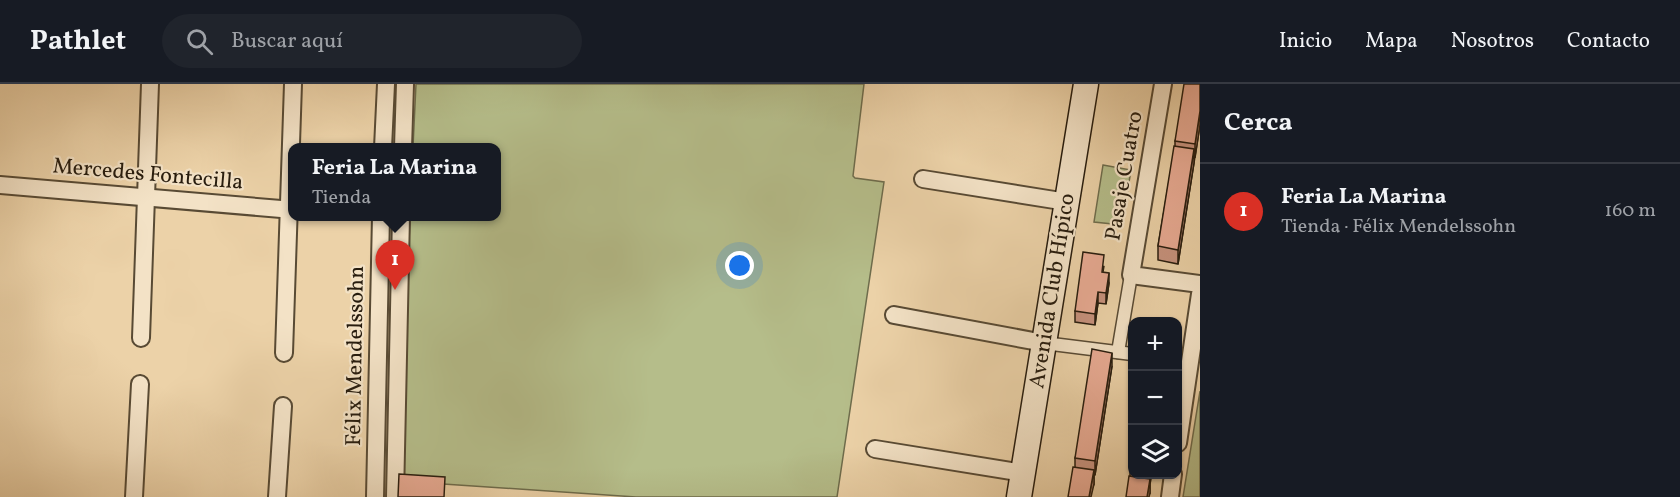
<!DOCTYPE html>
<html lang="es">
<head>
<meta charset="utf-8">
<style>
  body { margin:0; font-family:Vollkorn,serif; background:#20242c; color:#f1f3f6 }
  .controls { position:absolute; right:18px; bottom:18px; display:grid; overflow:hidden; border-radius:12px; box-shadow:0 2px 4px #0004 }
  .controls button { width:54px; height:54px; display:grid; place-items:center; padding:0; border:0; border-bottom:2px solid #363941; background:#171b24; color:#f1f3f6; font:30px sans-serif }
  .you { position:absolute; left:740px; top:182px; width:21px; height:21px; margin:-15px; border:4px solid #fff; border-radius:50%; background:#1a73e8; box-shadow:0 0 0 9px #1a73e833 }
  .badge { display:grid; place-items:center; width:39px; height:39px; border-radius:50%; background:#d93025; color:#fff; font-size:20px; font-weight:700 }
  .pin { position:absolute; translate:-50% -50px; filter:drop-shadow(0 2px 3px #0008) }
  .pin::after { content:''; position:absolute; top:32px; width:21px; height:18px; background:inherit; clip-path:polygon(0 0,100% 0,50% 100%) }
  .popup { position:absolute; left:288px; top:59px; width:213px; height:78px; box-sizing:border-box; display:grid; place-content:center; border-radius:12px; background:#171b24; filter:drop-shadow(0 2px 4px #0005); font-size:20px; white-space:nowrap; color:#9ea1a6 }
  .popup b { font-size:22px; color:#f1f3f6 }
  .popup::after { content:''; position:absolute; left:50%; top:100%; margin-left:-12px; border:12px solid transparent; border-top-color:#171b24 }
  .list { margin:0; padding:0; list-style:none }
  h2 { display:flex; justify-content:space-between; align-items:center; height:78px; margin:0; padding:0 24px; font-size:26px }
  h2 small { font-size:20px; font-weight:400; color:#9ea1a6 }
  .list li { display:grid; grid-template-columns:39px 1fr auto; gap:18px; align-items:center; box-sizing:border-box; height:96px; padding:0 24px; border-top:2px solid #363941 }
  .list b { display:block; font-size:22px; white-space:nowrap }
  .list p { margin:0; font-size:20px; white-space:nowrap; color:#9ea1a6 }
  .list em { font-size:20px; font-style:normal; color:#9ea1a6 }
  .icon { flex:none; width:33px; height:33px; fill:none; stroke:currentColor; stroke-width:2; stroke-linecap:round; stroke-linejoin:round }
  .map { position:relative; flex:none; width:1200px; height:413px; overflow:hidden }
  header { display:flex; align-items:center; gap:36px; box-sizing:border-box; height:84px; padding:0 30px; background:#171b24; border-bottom:2px solid #363941 }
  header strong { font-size:28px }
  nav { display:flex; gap:33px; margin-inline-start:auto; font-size:21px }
  .search { width:420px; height:54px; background:#20242c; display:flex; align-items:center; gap:15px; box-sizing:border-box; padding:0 21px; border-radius:33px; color:#9ea1a6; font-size:22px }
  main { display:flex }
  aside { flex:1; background:#171b24 }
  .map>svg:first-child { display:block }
</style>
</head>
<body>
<header>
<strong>Pathlet</strong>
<div class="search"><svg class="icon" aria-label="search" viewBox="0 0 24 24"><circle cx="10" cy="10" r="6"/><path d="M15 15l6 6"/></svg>Buscar aquí</div>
<nav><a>Inicio</a><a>Mapa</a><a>Nosotros</a><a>Contacto</a></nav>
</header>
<main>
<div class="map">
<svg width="1200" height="413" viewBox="0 0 1200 413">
  <rect width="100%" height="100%" fill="#ecd2a8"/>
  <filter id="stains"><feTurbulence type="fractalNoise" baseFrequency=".00333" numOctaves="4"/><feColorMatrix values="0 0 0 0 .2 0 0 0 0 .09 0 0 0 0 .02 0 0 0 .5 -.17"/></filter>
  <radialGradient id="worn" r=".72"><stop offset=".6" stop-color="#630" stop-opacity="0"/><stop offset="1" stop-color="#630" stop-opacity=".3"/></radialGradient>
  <g fill="#b5bd8a" stroke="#6e6c4c" stroke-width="1.5">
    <path d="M 416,0 L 864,0 L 853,92 L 855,94 L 884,98 L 837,413 L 636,413 L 399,397 L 410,133 L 497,132 L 497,64 L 413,63 Z"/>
    <path d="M 1103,81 L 1131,86 L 1122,141 L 1094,138 Z"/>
    <path d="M 1200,307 L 1200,413 L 1183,413 Z"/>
  </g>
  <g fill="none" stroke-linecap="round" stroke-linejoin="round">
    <defs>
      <g id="pedestrian">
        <path d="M 1044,259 L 1132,270"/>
        <path d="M 1118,268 L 1131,191"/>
      </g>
      <g id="minor">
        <path d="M 1163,0 L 1131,191 L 1200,200"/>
        <path d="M 383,64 L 386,0"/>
        <path d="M 403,64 L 405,0"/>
        <path d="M 923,95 L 1067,118"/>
        <path d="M 0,101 L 293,126"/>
        <path d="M 894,231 L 1044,259"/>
        <path d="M 141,254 L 150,0"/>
        <path d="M 284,269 L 293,0"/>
        <path d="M 1178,359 L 1200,210"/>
        <path d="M 875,365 L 1023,389"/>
        <path d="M 134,413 L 140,300"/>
        <path d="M 277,413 L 283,322"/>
        <path d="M 375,413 L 381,132"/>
        <path d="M 395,413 L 401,132"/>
        <path d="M 1170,413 L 1173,390"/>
      </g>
      <path id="secondary" d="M 1019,413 L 1086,0"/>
    </defs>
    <use href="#pedestrian" stroke="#584a34" stroke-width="15"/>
    <use href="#minor" stroke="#584a34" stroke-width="20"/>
    <use href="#secondary" stroke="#271c0e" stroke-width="27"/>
    <use href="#pedestrian" stroke="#f3e2c6" stroke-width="12"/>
    <use href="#minor" stroke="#f3e2c6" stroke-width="16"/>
    <use href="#secondary" stroke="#f3e2c6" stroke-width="24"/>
  </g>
  <g fill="#c8937f" stroke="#271c0e" stroke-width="1.5">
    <path d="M 1200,0 L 1200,41 L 1178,180 L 1158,176 L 1158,162 L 1175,62 L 1175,57 Z"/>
    <path d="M 1104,182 L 1103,188 L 1109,199 L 1106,220 L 1098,219 L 1095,241 L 1075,238 L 1075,227 Z"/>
    <path d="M 1112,282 L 1095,391 L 1094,391 L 1094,400 L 1075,383 L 1075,374 Z"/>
    <path d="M 1132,369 L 1132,390 L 1152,390 L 1150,400 L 1150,409 L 1130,392 L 1130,383 Z"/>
  </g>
  <g fill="#a37868" stroke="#271c0e" stroke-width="1.5">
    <path d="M 1200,27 L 1200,41 L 1195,74 L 1195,60 Z"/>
    <path d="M 1194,65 L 1194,79 L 1178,180 L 1178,166 Z"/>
    <path d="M 1109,189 L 1109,199 L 1106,220 L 1106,209 Z"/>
    <path d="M 1098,208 L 1098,219 L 1095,241 L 1095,230 Z"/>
    <path d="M 1112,269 L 1112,282 L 1095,391 L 1095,377 Z"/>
    <path d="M 1094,386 L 1094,400 L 1091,413 L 1089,413 Z"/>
    <path d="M 1150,395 L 1150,409 L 1149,413 L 1147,413 Z"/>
  </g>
  <g fill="#e9ab94" stroke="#271c0e" stroke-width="1.5">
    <path d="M 1184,0 L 1200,0 L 1200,27 L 1195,60 L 1175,57 Z"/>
    <path d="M 1174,62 L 1194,65 L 1178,166 L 1158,162 Z"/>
    <path d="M 1083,168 L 1104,171 L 1102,188 L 1109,189 L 1106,209 L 1098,208 L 1095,230 L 1075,227 Z"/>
    <path d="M 1092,265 L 1112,269 L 1095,377 L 1075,374 Z"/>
    <path d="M 1132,369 L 1132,384 L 1130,383 Z"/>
    <path d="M 1073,383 L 1094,386 L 1089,413 L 1068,413 Z"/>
    <path d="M 399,390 L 445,393 L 444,413 L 398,413 Z"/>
    <path d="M 1129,392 L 1150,395 L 1147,413 L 1126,413 Z"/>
  </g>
  <g text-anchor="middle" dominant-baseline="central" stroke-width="4.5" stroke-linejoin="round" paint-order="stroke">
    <g font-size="22" fill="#271c0e" stroke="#f3e2c6">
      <text transform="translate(148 91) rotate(5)">Mercedes Fontecilla</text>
      <text transform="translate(1125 92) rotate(-80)">Pasaje Cuatro</text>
      <text transform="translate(1053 207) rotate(-81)">Avenida Club Hípico</text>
      <text transform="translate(356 272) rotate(-89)">Félix Mendelssohn</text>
    </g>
  </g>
  <rect width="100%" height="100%" filter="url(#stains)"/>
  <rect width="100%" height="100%" fill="url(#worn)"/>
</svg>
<div class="controls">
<button>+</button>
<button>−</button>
<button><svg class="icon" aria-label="layers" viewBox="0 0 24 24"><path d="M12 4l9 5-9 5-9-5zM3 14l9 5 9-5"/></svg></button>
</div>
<div class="you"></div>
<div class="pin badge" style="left:395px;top:206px">1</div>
<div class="popup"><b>Feria La Marina</b>Tienda</div>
</div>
<aside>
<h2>Cerca<small></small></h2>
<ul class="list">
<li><span class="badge">1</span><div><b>Feria La Marina</b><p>Tienda · Félix Mendelssohn</p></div><em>160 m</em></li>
</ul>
</aside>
</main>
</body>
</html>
